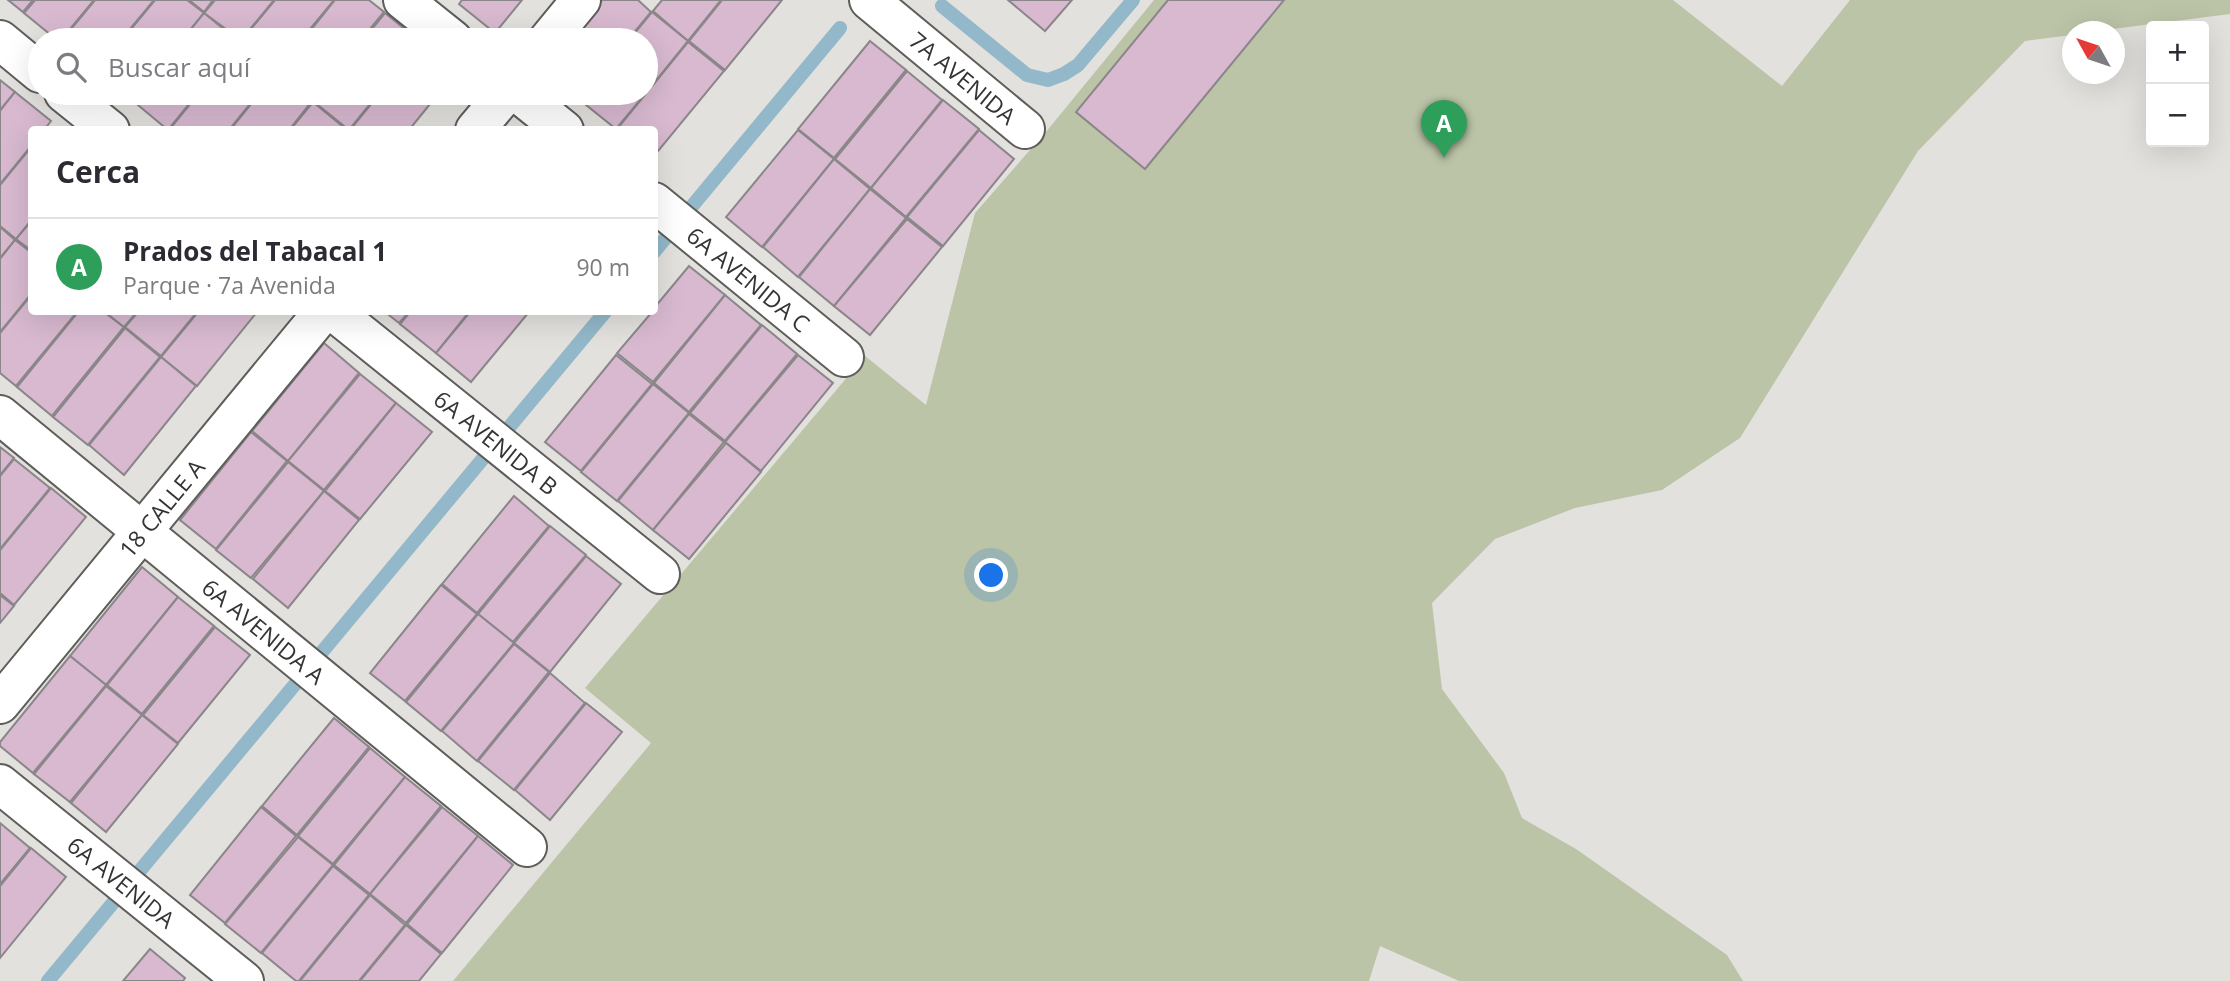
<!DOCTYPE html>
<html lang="es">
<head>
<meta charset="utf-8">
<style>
  body { margin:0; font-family:"Open Sans",sans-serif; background:#f7f7f7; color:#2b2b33 }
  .controls { position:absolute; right:21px; top:21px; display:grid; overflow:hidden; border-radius:7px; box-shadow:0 7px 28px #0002 }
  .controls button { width:63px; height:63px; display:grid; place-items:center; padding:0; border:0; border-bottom:2px solid #e1e1e2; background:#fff; color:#2b2b33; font:35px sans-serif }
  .compass { position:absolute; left:2062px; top:21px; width:63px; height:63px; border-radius:50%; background:#fff; box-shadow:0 7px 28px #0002; rotate:310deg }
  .you { position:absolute; left:992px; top:576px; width:24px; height:24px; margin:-18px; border:5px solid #fff; border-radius:50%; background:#1a73e8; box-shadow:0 0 0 10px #1a73e833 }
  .badge { display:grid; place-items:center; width:46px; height:46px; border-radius:50%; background:#43887e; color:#fff; font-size:23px; font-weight:700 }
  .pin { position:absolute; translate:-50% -58px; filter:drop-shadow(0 2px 4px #0008) }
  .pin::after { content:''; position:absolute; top:37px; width:24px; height:21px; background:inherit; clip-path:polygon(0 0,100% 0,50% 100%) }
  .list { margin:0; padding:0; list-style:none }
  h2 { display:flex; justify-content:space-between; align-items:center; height:91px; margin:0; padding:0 28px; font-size:30px }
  h2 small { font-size:23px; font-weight:400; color:#7c7c81 }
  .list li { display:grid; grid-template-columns:46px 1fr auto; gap:21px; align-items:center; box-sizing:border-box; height:98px; padding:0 28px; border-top:2px solid #e1e1e2 }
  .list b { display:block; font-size:26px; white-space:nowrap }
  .list p { margin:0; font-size:23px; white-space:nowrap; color:#7c7c81 }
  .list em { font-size:23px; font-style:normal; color:#7c7c81 }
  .icon { flex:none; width:38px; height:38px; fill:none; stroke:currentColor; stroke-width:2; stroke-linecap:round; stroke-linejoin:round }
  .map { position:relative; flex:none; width:2230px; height:981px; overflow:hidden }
  .search { position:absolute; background:#fff; box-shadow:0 7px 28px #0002; left:28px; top:28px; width:630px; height:77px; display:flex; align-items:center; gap:18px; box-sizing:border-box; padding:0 24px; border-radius:38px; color:#7c7c81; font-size:26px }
  .panel { position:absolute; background:#fff; box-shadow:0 7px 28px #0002; left:28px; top:126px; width:630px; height:189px; border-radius:7px }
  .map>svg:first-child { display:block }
</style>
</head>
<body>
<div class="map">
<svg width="2230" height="981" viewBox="0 0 2230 981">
  <rect width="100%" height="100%" fill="#e3e1dd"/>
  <path fill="#bbc4a7" d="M 1154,0 L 1673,0 L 1782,86 L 1850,0 L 2230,0 L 2230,14 L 2097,31 L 2072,32 L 2072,35 L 2025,41 L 1918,151 L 1740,438 L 1662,490 L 1575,508 L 1495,539 L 1432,603 L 1442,689 L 1504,773 L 1522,818 L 1576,849 L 1727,955 L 1743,981 L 1459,981 L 1380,946 L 1369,981 L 453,981 L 651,743 L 585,688 L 865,356 L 926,405 L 975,213 L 1050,127 Z"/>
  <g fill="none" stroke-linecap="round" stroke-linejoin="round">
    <g stroke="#93b8c9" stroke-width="14">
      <path d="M 942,6 L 1027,75 L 1048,80 L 1064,74 L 1078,65 L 1133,0"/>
      <path d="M 654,252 L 840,28"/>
      <path d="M 48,981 L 605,312"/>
    </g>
  </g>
  <g fill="#d8b9d0" stroke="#8a8689" stroke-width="2">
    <path d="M 8,0 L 33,0 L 23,12 Z"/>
    <path d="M 35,0 L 94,0 L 61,40 L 57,40 L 24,13 Z"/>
    <path d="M 95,0 L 154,0 L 121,40 L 62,40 Z"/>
    <path d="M 155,0 L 187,0 L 204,13 L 182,40 L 122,40 Z"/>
    <path d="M 189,0 L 213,0 L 204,12 Z"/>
    <path d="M 215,0 L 274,0 L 241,40 L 204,13 Z"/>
    <path d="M 275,0 L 334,0 L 301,40 L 242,40 Z"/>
    <path d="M 335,0 L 369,0 L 384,12 L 361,40 L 303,40 Z"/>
    <path d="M 462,0 L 522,0 L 495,33 L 459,4 Z"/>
    <path d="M 602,0 L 638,0 L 651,12 L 628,40 L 569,40 Z"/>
    <path d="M 662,0 L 721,0 L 688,41 L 653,11 Z"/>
    <path d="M 722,0 L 782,0 L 725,70 L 689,41 Z"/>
    <path d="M 1008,0 L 1072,0 L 1045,31 Z"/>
    <path d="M 1168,0 L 1284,0 L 1145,169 L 1076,112 Z"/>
    <path d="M 652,12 L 688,41 L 646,93 L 646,40 L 629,40 Z"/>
    <path d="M 204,13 L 237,40 L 182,40 Z"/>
    <path d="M 385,13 L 418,40 L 363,40 Z"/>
    <path d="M 870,41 L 906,70 L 834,158 L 798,129 Z"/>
    <path d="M 688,42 L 724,71 L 654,156 L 654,130 L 617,129 Z"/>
    <path d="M 907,71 L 942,100 L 871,188 L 835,159 Z"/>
    <path d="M 0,80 L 15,92 L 0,110 Z"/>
    <path d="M 15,92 L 51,121 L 44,130 L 32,130 L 32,145 L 0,184 L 0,111 Z"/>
    <path d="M 140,93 L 198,93 L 168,130 L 133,101 Z"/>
    <path d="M 199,93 L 259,93 L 229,130 L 169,130 Z"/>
    <path d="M 260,93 L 302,93 L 312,101 L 289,130 L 230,130 Z"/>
    <path d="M 320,93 L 379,93 L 349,130 L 313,101 Z"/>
    <path d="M 380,93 L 439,93 L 409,130 L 350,130 Z"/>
    <path d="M 586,93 L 646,93 L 616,129 L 580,100 Z"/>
    <path d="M 943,100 L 979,129 L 906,217 L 871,188 Z"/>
    <path d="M 313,102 L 347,130 L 290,130 Z"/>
    <path d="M 798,130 L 834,159 L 762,247 L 726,217 Z"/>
    <path d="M 979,130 L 1014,159 L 943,246 L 907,217 Z"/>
    <path d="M 32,146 L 32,219 L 16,239 L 0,226 L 0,185 Z"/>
    <path d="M 834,159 L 870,189 L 798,277 L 763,247 Z"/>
    <path d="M 870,189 L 906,218 L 834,306 L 799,277 Z"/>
    <path d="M 907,219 L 942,247 L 870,335 L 834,306 Z"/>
    <path d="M 32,220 L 32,251 L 16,239 Z"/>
    <path d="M 0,227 L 15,240 L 0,258 Z"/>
    <path d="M 15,240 L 32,253 L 32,293 L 0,332 L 0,259 Z"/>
    <path d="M 689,266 L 725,295 L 653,382 L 617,353 L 652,312 L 654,312 L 654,308 Z"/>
    <path d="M 32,294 L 32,312 L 77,312 L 16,386 L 0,373 L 0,333 Z"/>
    <path d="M 725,295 L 761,325 L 689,412 L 654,383 Z"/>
    <path d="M 78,312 L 104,312 L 124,327 L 52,416 L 17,387 Z"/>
    <path d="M 105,312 L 137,312 L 124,327 Z"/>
    <path d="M 138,312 L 197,312 L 161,356 L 125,327 Z"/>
    <path d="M 198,312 L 257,312 L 197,386 L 161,357 Z"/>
    <path d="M 385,312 L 409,312 L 399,323 Z"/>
    <path d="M 410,312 L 469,312 L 436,353 L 400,324 Z"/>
    <path d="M 470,312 L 529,312 L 471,382 L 436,353 Z"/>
    <path d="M 762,325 L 797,354 L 725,441 L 690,413 Z"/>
    <path d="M 125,328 L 160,357 L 88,445 L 53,417 Z"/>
    <path d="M 324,343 L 359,373 L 288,461 L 252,431 Z"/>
    <path d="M 616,355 L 652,384 L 581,471 L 545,442 Z"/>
    <path d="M 798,355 L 833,383 L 761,471 L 725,442 Z"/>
    <path d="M 161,357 L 196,386 L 124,475 L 89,445 Z"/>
    <path d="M 360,374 L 396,403 L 324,490 L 288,461 Z"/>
    <path d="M 653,384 L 689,413 L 617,501 L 581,472 Z"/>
    <path d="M 396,403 L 432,432 L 360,519 L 325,491 Z"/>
    <path d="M 689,414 L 724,442 L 653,530 L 618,501 Z"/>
    <path d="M 251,432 L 287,461 L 216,549 L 180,520 Z"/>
    <path d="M 726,443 L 761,472 L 689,559 L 653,530 Z"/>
    <path d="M 0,447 L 14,458 L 0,475 Z"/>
    <path d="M 14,459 L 50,488 L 0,549 L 0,476 Z"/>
    <path d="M 288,462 L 324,491 L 251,578 L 216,550 Z"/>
    <path d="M 51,488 L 86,517 L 14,605 L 0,593 L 0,550 Z"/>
    <path d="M 324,491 L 359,520 L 288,608 L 253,579 Z"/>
    <path d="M 514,496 L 549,526 L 477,613 L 442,584 Z"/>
    <path d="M 550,526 L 586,555 L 513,642 L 478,614 Z"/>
    <path d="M 586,556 L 621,584 L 550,672 L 514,643 Z"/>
    <path d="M 142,567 L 178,597 L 106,685 L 70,656 Z"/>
    <path d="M 441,585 L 477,614 L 405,701 L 370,673 Z"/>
    <path d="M 0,595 L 14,606 L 0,623 Z"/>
    <path d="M 178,597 L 214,626 L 142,714 L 107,685 Z"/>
    <path d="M 478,614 L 514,643 L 441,731 L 406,702 Z"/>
    <path d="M 215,627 L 250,655 L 178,743 L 143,715 Z"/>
    <path d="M 514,644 L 549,672 L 477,761 L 442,731 Z"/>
    <path d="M 70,656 L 106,685 L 33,773 L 0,746 L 0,742 Z"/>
    <path d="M 550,673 L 585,703 L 514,790 L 478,761 Z"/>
    <path d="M 106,686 L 142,715 L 70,802 L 34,774 Z"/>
    <path d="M 586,703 L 622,732 L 550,820 L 515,790 Z"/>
    <path d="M 142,715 L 178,744 L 106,832 L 71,803 Z"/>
    <path d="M 334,718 L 369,747 L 297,835 L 262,806 Z"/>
    <path d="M 370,748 L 405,777 L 333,864 L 298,836 Z"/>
    <path d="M 405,777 L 441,806 L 370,894 L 334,865 Z"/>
    <path d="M 261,807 L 296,836 L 225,923 L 190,895 Z"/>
    <path d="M 442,807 L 478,836 L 406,923 L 370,894 Z"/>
    <path d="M 0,823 L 30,848 L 0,884 Z"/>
    <path d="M 478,836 L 513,865 L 442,953 L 407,924 Z"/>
    <path d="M 298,837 L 333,865 L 261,953 L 225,924 Z"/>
    <path d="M 31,848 L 66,877 L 0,958 L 0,886 Z"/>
    <path d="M 333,866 L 369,895 L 299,981 L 296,981 L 262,953 Z"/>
    <path d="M 370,895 L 405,925 L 359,981 L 300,981 Z"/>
    <path d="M 406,925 L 441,954 L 419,981 L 360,981 Z"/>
    <path d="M 150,949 L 185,978 L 183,981 L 123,981 Z"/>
  </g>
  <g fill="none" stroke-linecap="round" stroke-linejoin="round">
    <defs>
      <g id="street">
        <path d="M 403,0 L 453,40"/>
        <path id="s1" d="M 869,0 L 1025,129"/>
        <path d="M 0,40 L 40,73"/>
        <path d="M 548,40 L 581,0"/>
        <path d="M 64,93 L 110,130"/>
        <path d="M 518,93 L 564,130"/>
        <path d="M 475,130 L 506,93"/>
        <path id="s2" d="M 654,202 L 844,357"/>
        <path id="s3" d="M 334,312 L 660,574"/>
        <path id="s4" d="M 0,415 L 527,847"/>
        <path id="s5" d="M 0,704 L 323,312"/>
        <path id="s6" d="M 0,784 L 244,981"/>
      </g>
    </defs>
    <use href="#street" stroke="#5e5d59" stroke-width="42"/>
    <use href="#street" stroke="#fff" stroke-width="38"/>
  </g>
  <g text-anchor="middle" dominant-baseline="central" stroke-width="6" stroke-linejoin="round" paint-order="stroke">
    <g font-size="23" fill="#353432" stroke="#f0eeea">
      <text stroke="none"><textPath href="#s1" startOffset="122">7A AVENIDA</textPath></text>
      <text stroke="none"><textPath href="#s2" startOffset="122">6A AVENIDA C</textPath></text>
      <text stroke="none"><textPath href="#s3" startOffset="208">6A AVENIDA B</textPath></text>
      <text stroke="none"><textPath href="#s5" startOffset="254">18 CALLE A</textPath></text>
      <text stroke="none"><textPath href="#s4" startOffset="341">6A AVENIDA A</textPath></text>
      <text stroke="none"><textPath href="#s6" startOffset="156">6A AVENIDA</textPath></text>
    </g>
  </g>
</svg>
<div class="controls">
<button>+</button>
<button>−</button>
</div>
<svg class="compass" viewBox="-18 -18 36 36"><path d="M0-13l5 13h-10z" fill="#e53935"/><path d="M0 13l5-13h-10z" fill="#7c7c81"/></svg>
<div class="you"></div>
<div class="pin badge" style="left:1444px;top:158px;background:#2e9e5b">A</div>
<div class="search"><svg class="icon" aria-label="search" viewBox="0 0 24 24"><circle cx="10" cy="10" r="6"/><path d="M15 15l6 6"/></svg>Buscar aquí</div>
<section class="panel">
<h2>Cerca<small></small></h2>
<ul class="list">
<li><span class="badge" style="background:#2e9e5b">A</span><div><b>Prados del Tabacal 1</b><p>Parque · 7a Avenida</p></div><em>90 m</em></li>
</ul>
</section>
</div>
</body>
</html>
